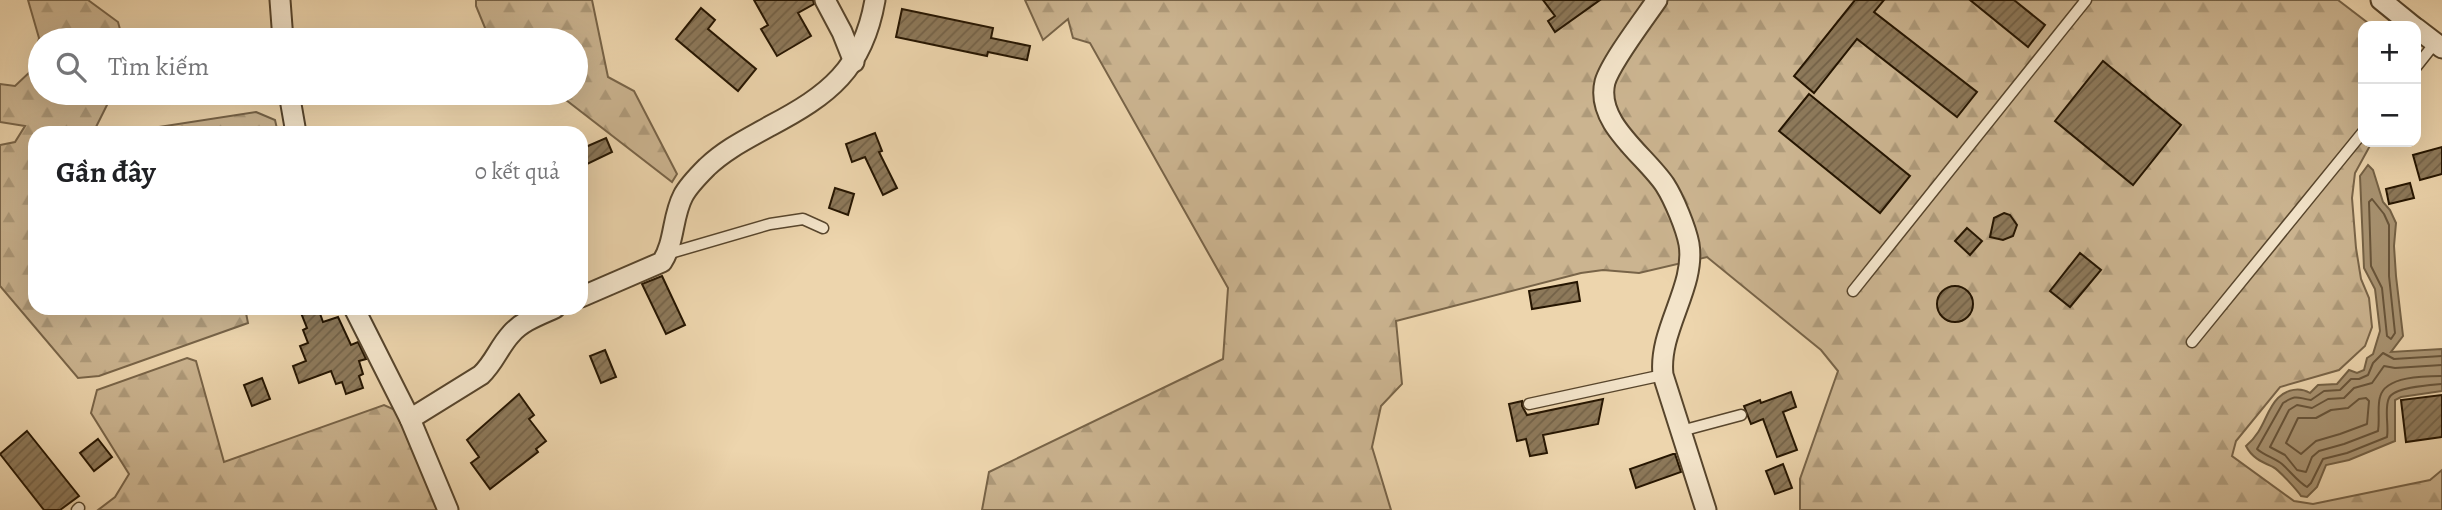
<!DOCTYPE html>
<html lang="vi">
<head>
<meta charset="utf-8">
<style>
  body { margin:0; font-family:Alegreya,serif; background:#f6f6f6; color:#202124 }
  .controls { position:absolute; right:21px; top:21px; display:grid; overflow:hidden; border-radius:14px; box-shadow:0 7px 28px #0002 }
  .controls button { width:63px; height:63px; display:grid; place-items:center; padding:0; border:0; border-bottom:2px solid #e0e0e0; background:#fff; color:#202124; font:35px sans-serif }
  .list { margin:0; padding:0; list-style:none }
  h2 { display:flex; justify-content:space-between; align-items:center; height:91px; margin:0; padding:0 28px; font-size:30px }
  h2 small { font-size:23px; font-weight:400; color:#757577 }
  .icon { flex:none; width:38px; height:38px; fill:none; stroke:currentColor; stroke-width:2; stroke-linecap:round; stroke-linejoin:round }
  .map { position:relative; flex:none; width:2442px; height:510px; overflow:hidden }
  .search { position:absolute; background:#fff; box-shadow:0 7px 28px #0002; left:28px; top:28px; width:560px; height:77px; display:flex; align-items:center; gap:18px; box-sizing:border-box; padding:0 24px; border-radius:38px; color:#757577; font-size:26px }
  .panel { position:absolute; background:#fff; box-shadow:0 7px 28px #0002; left:28px; top:126px; width:560px; height:189px; border-radius:21px }
  .map>svg:first-child { display:block }
</style>
</head>
<body>
<div class="map">
<svg width="2442" height="510" viewBox="0 0 2442 510">
  <defs>
    <pattern id="forest-firs" width="22" height="20" patternUnits="userSpaceOnUse" patternTransform="scale(1.75)"><rect width="22" height="20" fill="#cbb490"/><path d="M5 1l3.5 6h-7zM16 11l3.5 6h-7z" fill="#ae9a7a"/></pattern>
    <pattern id="building-hatch" width="6" height="6" patternUnits="userSpaceOnUse" patternTransform="scale(1.75)"><rect width="6" height="6" fill="#8d795a"/><path d="M-1 1l2-2M0 6l6-6M5 7l2-2" fill="none" stroke="#736248"/></pattern>
  </defs>
  <rect width="100%" height="100%" fill="#edd5ad"/>
  <filter id="stains"><feTurbulence type="fractalNoise" baseFrequency=".00286" numOctaves="4"/><feColorMatrix values="0 0 0 0 .2 0 0 0 0 .09 0 0 0 0 .02 0 0 0 .5 -.17"/></filter>
  <radialGradient id="worn" r=".72"><stop offset=".6" stop-color="#630" stop-opacity="0"/><stop offset="1" stop-color="#630" stop-opacity=".3"/></radialGradient>
  <g fill="url(#forest-firs)" stroke="#786448" stroke-width="2">
    <path d="M 28,0 L 88,0 L 118,22 L 123,40 L 40,40 L 40,93 L 113,93 L 93,133 L 35,133 L 35,308 L 245,308 L 248,323 L 99,376 L 78,378 L 0,286 L 0,145 L 15,142 L 25,126 L 0,122 L 0,84 L 15,86 L 33,69 L 39,38 Z"/>
    <path d="M 476,0 L 592,0 L 608,77 L 634,91 L 677,174 L 672,182 L 557,93 L 576,93 L 576,40 L 490,40 L 476,6 Z"/>
    <path d="M 1025,0 L 2338,0 L 2372,26 L 2363,26 L 2363,142 L 2372,142 L 2355,173 L 2352,198 L 2356,248 L 2361,279 L 2369,298 L 2372,327 L 2365,346 L 2339,370 L 2280,387 L 2236,441 L 2232,456 L 2294,501 L 2313,504 L 2430,480 L 2442,470 L 2442,510 L 1800,510 L 1800,479 L 1838,371 L 1821,350 L 1707,257 L 1639,273 L 1603,270 L 1581,273 L 1396,321 L 1402,384 L 1381,406 L 1372,447 L 1391,510 L 982,510 L 989,472 L 1223,359 L 1228,288 L 1090,43 L 1073,38 L 1068,19 L 1043,40 Z"/>
    <path d="M 256,112 L 275,120 L 278,133 L 120,133 Z"/>
    <path d="M 187,358 L 196,361 L 224,462 L 384,405 L 393,409 L 403,420 L 442,510 L 98,510 L 115,497 L 129,474 L 91,413 L 97,390 Z"/>
  </g>
  <path fill="#a99473" stroke="#746145" stroke-width="2" d="M 2368,165 L 2373,170 L 2383,202 L 2390,210 L 2396,223 L 2394,246 L 2396,276 L 2403,336 L 2391,352 L 2442,349 L 2442,391 L 2401,397 L 2395,400 L 2395,441 L 2349,460 L 2326,465 L 2317,487 L 2307,497 L 2301,496 C 2297,490 2279,470 2273,467 C 2262,462 2252,458 2246,446 C 2265,430 2265,411 2278,398 C 2287,389 2300,387 2310,393 L 2318,385 L 2337,384 L 2349,370 L 2357,373 L 2364,370 L 2367,358 L 2373,354 L 2380,331 L 2375,289 L 2364,268 L 2360,176 Z"/>
  <g fill="none" stroke-linecap="round" stroke-linejoin="round">
    <g stroke="#67543a" stroke-width="2">
      <path d="M 2372,199 L 2384,214 L 2389,225 L 2389,276 L 2395,333 L 2391,339 L 2387,336 L 2382,288 L 2371,266 L 2369,202 Z"/>
      <path d="M 2442,356 L 2394,359 L 2383,353 L 2373,363 L 2368,375 L 2359,379 L 2351,379 L 2340,390 L 2324,391 L 2311,400 C 2297,398 2297,394 2283,403 L 2257,449 C 2265,456 2275,458 2282,464 C 2291,472 2297,481 2307,487 L 2311,483 L 2323,459 L 2347,453 L 2387,437 C 2389,426 2384,408 2389,398 C 2394,387 2431,385 2442,384"/>
      <path d="M 2442,365 L 2395,368 L 2384,366 L 2372,383 L 2354,388 L 2344,398 L 2328,399 L 2312,408 L 2297,405 L 2289,410 L 2270,447 L 2285,455 L 2297,470 L 2306,472 L 2312,457 L 2319,451 L 2344,444 L 2378,431 C 2380,420 2377,408 2380,397 C 2385,376 2425,376 2442,376"/>
      <path d="M 2366,398 L 2369,401 L 2367,424 L 2340,434 L 2316,441 L 2301,454 L 2286,443 L 2298,418 L 2316,418 L 2331,410 L 2348,408 L 2359,399 Z"/>
    </g>
  </g>
  <g fill="url(#building-hatch)" stroke="#251501" stroke-width="2">
    <path d="M 754,0 L 813,0 L 814,4 L 798,13 L 811,36 L 777,56 L 761,29 L 768,25 Z"/>
    <path d="M 1543,0 L 1600,0 L 1555,32 L 1548,21 L 1555,16 Z"/>
    <path d="M 1855,0 L 1884,0 L 1874,12 L 1977,92 L 1957,117 L 1857,39 L 1814,93 L 1794,76 Z"/>
    <path d="M 1970,0 L 2014,0 L 2045,25 L 2028,47 Z"/>
    <path d="M 701,8 L 715,20 L 708,29 L 756,69 L 738,91 L 676,39 Z"/>
    <path d="M 902,9 L 993,28 L 991,38 L 1030,46 L 1027,60 L 988,52 L 987,56 L 896,37 Z"/>
    <path d="M 2103,61 L 2181,125 L 2133,185 L 2055,121 Z"/>
    <path d="M 1809,94 L 1910,176 L 1880,213 L 1779,131 Z"/>
    <path d="M 875,133 L 882,151 L 879,152 L 897,188 L 883,195 L 865,157 L 852,162 L 846,144 Z"/>
    <path d="M 606,138 L 612,152 L 581,167 L 581,149 Z"/>
    <path d="M 2442,147 L 2442,174 L 2420,180 L 2413,155 Z"/>
    <path d="M 2410,183 L 2414,198 L 2389,204 L 2386,189 Z"/>
    <path d="M 835,188 L 854,194 L 848,215 L 829,208 Z"/>
    <path d="M 2004,213 L 2010,215 L 2017,225 L 2013,236 L 2003,240 L 1990,237 L 1994,218 Z"/>
    <path d="M 1967,228 L 1982,241 L 1970,255 L 1955,241 Z"/>
    <path d="M 2080,253 L 2101,270 L 2070,307 L 2050,291 Z"/>
    <path d="M 662,276 L 685,325 L 666,334 L 642,284 Z"/>
    <path d="M 1577,282 L 1580,301 L 1532,309 L 1529,291 Z"/>
    <circle cx="1955" cy="304" r="18"/>
    <path d="M 299,308 L 318,308 L 323,322 L 338,317 L 351,345 L 358,342 L 366,359 L 359,361 L 363,374 L 359,376 L 363,388 L 346,394 L 342,382 L 336,384 L 331,371 L 299,383 L 293,366 L 306,361 L 300,346 L 308,343 L 303,330 L 307,328 Z"/>
    <path d="M 605,350 L 616,377 L 601,383 L 590,356 Z"/>
    <path d="M 262,378 L 270,399 L 252,406 L 244,385 Z"/>
    <path d="M 1791,392 L 1796,407 L 1783,412 L 1797,450 L 1777,457 L 1763,419 L 1751,424 L 1744,406 L 1760,400 L 1761,403 Z"/>
    <path d="M 519,394 L 534,415 L 529,419 L 546,441 L 536,449 L 538,452 L 490,489 L 471,463 L 479,457 L 467,440 Z"/>
    <path d="M 2442,395 L 2442,437 L 2406,442 L 2401,400 Z"/>
    <path d="M 1603,399 L 1598,424 L 1543,435 L 1547,453 L 1530,456 L 1526,439 L 1517,441 L 1509,404 L 1522,401 L 1522,406 L 1527,415 Z"/>
    <path d="M 27,431 L 79,496 L 60,510 L 44,510 L 0,454 Z"/>
    <path d="M 98,439 L 112,457 L 94,471 L 80,453 Z"/>
    <path d="M 1673,454 L 1675,454 L 1681,472 L 1636,488 L 1630,469 Z"/>
    <path d="M 1783,464 L 1792,488 L 1775,494 L 1766,471 Z"/>
  </g>
  <g fill="none" stroke-linecap="round" stroke-linejoin="round">
    <defs>
      <g id="service">
        <path d="M 2416,67 L 2435,43"/>
        <path d="M 667,254 L 770,224 L 803,219 L 823,228"/>
        <path d="M 1853,291 L 2086,0"/>
        <path d="M 2192,342 L 2363,132"/>
        <path d="M 1529,404 L 1663,375"/>
        <path d="M 1681,431 L 1741,415"/>
        <path d="M 77,510 L 79,508"/>
      </g>
      <g id="minor">
        <path d="M 280,0 L 283,40"/>
        <path d="M 825,0 L 842,32 L 854,62"/>
        <path d="M 1657,0 C 1644,19 1611,62 1605,82 C 1595,123 1645,155 1665,185 C 1674,199 1686,228 1689,244 C 1696,287 1658,330 1663,375 L 1706,510"/>
        <path d="M 2381,0 L 2413,26"/>
        <path d="M 2416,28 L 2442,48"/>
        <path d="M 289,93 L 296,133"/>
        <path d="M 581,297 L 662,262 C 675,242 672,217 683,196 C 688,186 699,175 707,167 C 726,149 747,139 770,126 C 829,95 863,69 875,0"/>
        <path d="M 354,308 L 410,419 L 448,510"/>
        <path d="M 410,419 L 481,375 C 494,363 499,347 511,334 C 522,321 540,315 555,308"/>
      </g>
    </defs>
    <use href="#service" stroke="#57452c" stroke-width="13"/>
    <use href="#minor" stroke="#57452c" stroke-width="23"/>
    <use href="#service" stroke="#f3e4ca" stroke-width="10"/>
    <use href="#minor" stroke="#f3e4ca" stroke-width="19"/>
  </g>
  <rect width="100%" height="100%" filter="url(#stains)"/>
  <rect width="100%" height="100%" fill="url(#worn)"/>
</svg>
<div class="controls">
<button>+</button>
<button>−</button>
</div>
<div class="search"><svg class="icon" aria-label="search" viewBox="0 0 24 24"><circle cx="10" cy="10" r="6"/><path d="M15 15l6 6"/></svg>Tìm kiếm</div>
<section class="panel">
<h2>Gần đây<small>0 kết quả</small></h2>
<ul class="list">
</ul>
</section>
</div>
</body>
</html>
